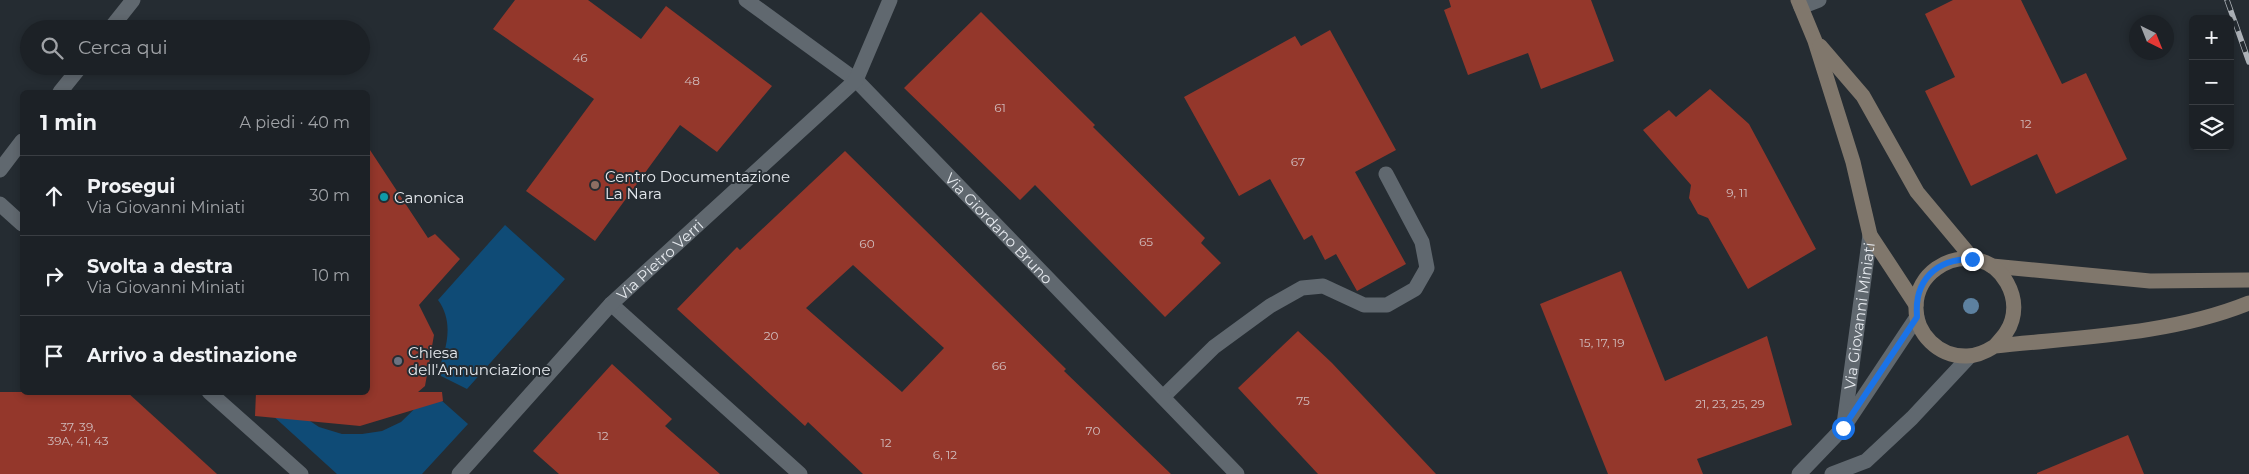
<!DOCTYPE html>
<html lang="it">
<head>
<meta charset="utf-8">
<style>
  body { margin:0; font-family:Montserrat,sans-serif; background:#25292e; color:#f1f3f6 }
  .controls { position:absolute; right:15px; top:15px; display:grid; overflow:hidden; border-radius:8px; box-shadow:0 2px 8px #0003 }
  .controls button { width:45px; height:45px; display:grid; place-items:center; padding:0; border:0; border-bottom:1px solid #3a3e43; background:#1c2126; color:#f1f3f6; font:25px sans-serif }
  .compass { position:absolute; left:2129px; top:15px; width:45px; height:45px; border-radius:50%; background:#1c2126; box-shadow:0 2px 8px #0003; rotate:137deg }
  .stop { position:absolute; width:15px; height:15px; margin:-11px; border:4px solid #1a73e8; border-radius:50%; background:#fff }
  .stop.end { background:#1a73e8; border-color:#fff; box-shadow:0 1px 5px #0008 }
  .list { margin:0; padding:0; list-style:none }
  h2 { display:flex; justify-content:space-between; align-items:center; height:65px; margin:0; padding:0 20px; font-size:21px }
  h2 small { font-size:16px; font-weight:400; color:#a0a3a7 }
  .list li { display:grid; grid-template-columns:32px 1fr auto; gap:15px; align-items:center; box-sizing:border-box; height:80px; padding:0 20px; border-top:1px solid #3a3e43 }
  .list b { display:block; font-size:19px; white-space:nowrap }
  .list p { margin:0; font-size:16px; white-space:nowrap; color:#a0a3a7 }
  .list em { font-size:16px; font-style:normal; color:#a0a3a7 }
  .icon { flex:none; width:28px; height:28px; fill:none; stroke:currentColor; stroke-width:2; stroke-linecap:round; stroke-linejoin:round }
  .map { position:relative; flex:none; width:2249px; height:474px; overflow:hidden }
  .search { position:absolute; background:#1c2126; box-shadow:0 2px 8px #0003; left:20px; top:20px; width:350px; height:55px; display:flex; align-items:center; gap:12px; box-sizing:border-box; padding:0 18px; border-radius:28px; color:#a0a3a7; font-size:19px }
  .panel { position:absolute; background:#1c2126; box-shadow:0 2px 8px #0003; left:20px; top:90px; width:350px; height:305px; border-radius:8px }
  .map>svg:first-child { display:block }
</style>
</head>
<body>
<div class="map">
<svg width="2249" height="474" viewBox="0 0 2249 474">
  <rect width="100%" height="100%" fill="#252c32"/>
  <g fill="#0f4b76">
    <path d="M 505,225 L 565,279 L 467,389 L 437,374 C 446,350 455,323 438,300 Z"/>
    <path d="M 432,392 L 468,424 L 422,474 L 337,474 L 260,404 L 304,417 L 319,427 L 342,434 L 362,434 L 382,431 L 401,422 Z"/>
  </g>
  <g fill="#94372b" fill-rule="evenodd">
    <path d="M 515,0 L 588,0 L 641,39 L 666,6 L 772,86 L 717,152 L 680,125 L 595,241 L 526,191 L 594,99 L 493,29 Z"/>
    <path d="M 1449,0 L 1591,0 L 1614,61 L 1541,89 L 1528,53 L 1468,75 L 1444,10 L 1451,7 Z"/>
    <path d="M 1953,0 L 2021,0 L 2062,84 L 2086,73 L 2127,159 L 2056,194 L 2037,154 L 1971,186 L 1925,91 L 1955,77 L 1925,14 Z"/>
    <path d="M 981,12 L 1095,125 L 1093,127 L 1205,238 L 1201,243 L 1221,263 L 1165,317 L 1035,185 L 1020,200 L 904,88 Z"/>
    <path d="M 1330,30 L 1396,150 L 1355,172 L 1406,264 L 1357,291 L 1336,254 L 1325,260 L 1312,235 L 1304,240 L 1270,179 L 1239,196 L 1184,97 L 1295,36 L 1301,46 Z"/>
    <path d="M 1710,89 L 1749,124 L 1816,249 L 1748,289 L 1708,218 L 1698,214 L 1689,198 L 1691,185 L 1643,130 L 1669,110 L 1676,117 Z"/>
    <path d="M 368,147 L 428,238 L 435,234 L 460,259 L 419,305 L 434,335 L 425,386 L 418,392 L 442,392 L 443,401 L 360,426 L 255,416 L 256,392 L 368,392 Z"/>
    <path d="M 845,151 L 1066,369 L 1064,371 L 1171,474 L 863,474 L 808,422 L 805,426 L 677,309 L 737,247 L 740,250 ZM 853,265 L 944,348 L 902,392 L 806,308 Z"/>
    <path d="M 1621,271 L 1665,381 L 1767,336 L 1792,425 L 1697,459 L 1703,474 L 1608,474 L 1540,304 Z"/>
    <path d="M 1298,331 L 1332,363 L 1436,474 L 1318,474 L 1238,388 Z"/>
    <path d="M 612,364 L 672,419 L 665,426 L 720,474 L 559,474 L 533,451 Z"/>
    <path d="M 0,392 L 127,392 L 217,474 L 0,474 Z"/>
    <path d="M 2128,435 L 2144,474 L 2037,474 L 2037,473 Z"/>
  </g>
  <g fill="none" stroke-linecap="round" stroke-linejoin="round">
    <path stroke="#60686f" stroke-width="15" d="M 1163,397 L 1214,347 L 1270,306 L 1302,288 L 1323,286 L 1364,305 L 1387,305 L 1415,289 L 1427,268 L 1422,242 L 1386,174"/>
    <g stroke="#60686f" stroke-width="15">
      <path id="s1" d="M 746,0 L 856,80 L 1237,474"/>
      <path d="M 1801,7 L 1819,0"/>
      <path d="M 110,29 L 133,0"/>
      <path d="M 60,92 L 81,66"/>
      <path d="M 0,170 L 22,141"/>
      <path d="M 0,204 L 22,224"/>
      <path d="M 611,304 L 800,474"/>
      <path d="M 209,392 L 301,474"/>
      <path id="s2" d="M 1844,424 L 1870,235"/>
      <path id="s3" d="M 459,474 L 611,304 L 856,80 L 890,0"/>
      <path d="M 1799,474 L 1843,428 L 1917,317"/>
      <path d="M 1832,474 L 1866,461 L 1912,418 L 1969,357"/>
    </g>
    <g stroke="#80776c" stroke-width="15">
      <path d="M 1798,0 L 1815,41 L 1853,162 L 1870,235 L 1916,305"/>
      <path d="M 1820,46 L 1863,96 L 1917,192 L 1973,259"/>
      <path d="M 1992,266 L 2150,281 L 2249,280"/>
      <path d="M 1995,346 C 2002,338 2009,331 2012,320 C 2019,295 2003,266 1978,260 C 1949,253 1917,274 1916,306 C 1915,334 1939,357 1967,356 C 1977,356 1987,351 1995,346 C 2079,337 2170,335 2249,303"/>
    </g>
    <defs>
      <path id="rail" d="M 2227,0 L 2249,62"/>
    </defs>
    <use href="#rail" stroke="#adb2b8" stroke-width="5.5"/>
    <use href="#rail" stroke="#252c32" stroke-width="4" stroke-dasharray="11" stroke-linecap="butt"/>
  </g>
  <circle fill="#5d81a0" cx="1971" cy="306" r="8"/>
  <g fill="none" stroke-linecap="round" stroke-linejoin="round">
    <path stroke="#1a73e8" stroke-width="6" d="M 1843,428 L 1917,317 C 1914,280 1936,259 1972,259"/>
  </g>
  <circle fill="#8d6e63" stroke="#252c32" stroke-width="2" cx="595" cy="185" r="5"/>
  <circle fill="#0f9aa8" stroke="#252c32" stroke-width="2" cx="384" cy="197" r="5"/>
  <circle fill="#6b7280" stroke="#252c32" stroke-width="2" cx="398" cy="361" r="5"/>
  <g text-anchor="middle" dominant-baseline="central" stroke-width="4" stroke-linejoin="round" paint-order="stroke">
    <g font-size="12" fill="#d1bcbd">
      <text x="580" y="57">46</text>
      <text x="692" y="80">48</text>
      <text x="1000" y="107">61</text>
      <text x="2026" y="123">12</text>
      <text x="1298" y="161">67</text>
      <text x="1737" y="192">9, 11</text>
      <text x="1146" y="241">65</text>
      <text x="867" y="243">60</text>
      <text x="771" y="335">20</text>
      <text x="1602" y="342">15, 17, 19</text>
      <text x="999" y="365">66</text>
      <text x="1303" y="400">75</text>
      <text x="1730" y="403">21, 23, 25, 29</text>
      <text x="78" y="426">37, 39,<tspan x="78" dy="14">39A, 41, 43</tspan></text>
      <text x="1093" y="430">70</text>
      <text x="603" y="435">12</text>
      <text x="886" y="442">12</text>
      <text x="945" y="454">6, 12</text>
    </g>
    <g font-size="15" fill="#e5e9ee" stroke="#252c32" text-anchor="start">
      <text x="605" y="176">Centro Documentazione<tspan x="605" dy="17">La Nara</tspan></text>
      <text x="394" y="197">Canonica</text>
      <text x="408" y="352">Chiesa<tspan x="408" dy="17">dell'Annunciazione</tspan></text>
    </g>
    <g font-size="15" fill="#e5e9ee" stroke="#252c32">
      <text stroke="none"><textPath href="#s1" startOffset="342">Via Giordano Bruno</textPath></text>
      <text stroke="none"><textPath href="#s3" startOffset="294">Via Pietro Verri</textPath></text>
      <text stroke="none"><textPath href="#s2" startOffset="109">Via Giovanni Miniati</textPath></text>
    </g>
  </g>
</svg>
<div class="controls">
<button>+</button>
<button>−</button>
<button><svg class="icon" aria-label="layers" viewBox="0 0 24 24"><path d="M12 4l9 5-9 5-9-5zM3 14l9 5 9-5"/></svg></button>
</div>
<svg class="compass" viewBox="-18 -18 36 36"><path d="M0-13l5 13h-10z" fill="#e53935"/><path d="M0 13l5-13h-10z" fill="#a0a3a7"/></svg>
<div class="stop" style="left:1843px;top:428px"></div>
<div class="stop end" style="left:1972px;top:259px"></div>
<div class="search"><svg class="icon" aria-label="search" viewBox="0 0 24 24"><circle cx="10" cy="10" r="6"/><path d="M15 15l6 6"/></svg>Cerca qui</div>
<section class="panel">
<h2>1 min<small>A piedi · 40 m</small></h2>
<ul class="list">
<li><svg class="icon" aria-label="ahead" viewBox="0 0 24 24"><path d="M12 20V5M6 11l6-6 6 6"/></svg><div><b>Prosegui</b><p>Via Giovanni Miniati</p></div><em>30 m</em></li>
<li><svg class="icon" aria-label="right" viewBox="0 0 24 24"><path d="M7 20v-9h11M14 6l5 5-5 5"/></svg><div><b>Svolta a destra</b><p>Via Giovanni Miniati</p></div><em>10 m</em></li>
<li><svg class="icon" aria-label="arrive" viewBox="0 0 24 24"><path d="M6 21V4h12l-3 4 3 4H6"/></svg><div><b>Arrivo a destinazione</b></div></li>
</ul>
</section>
</div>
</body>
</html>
